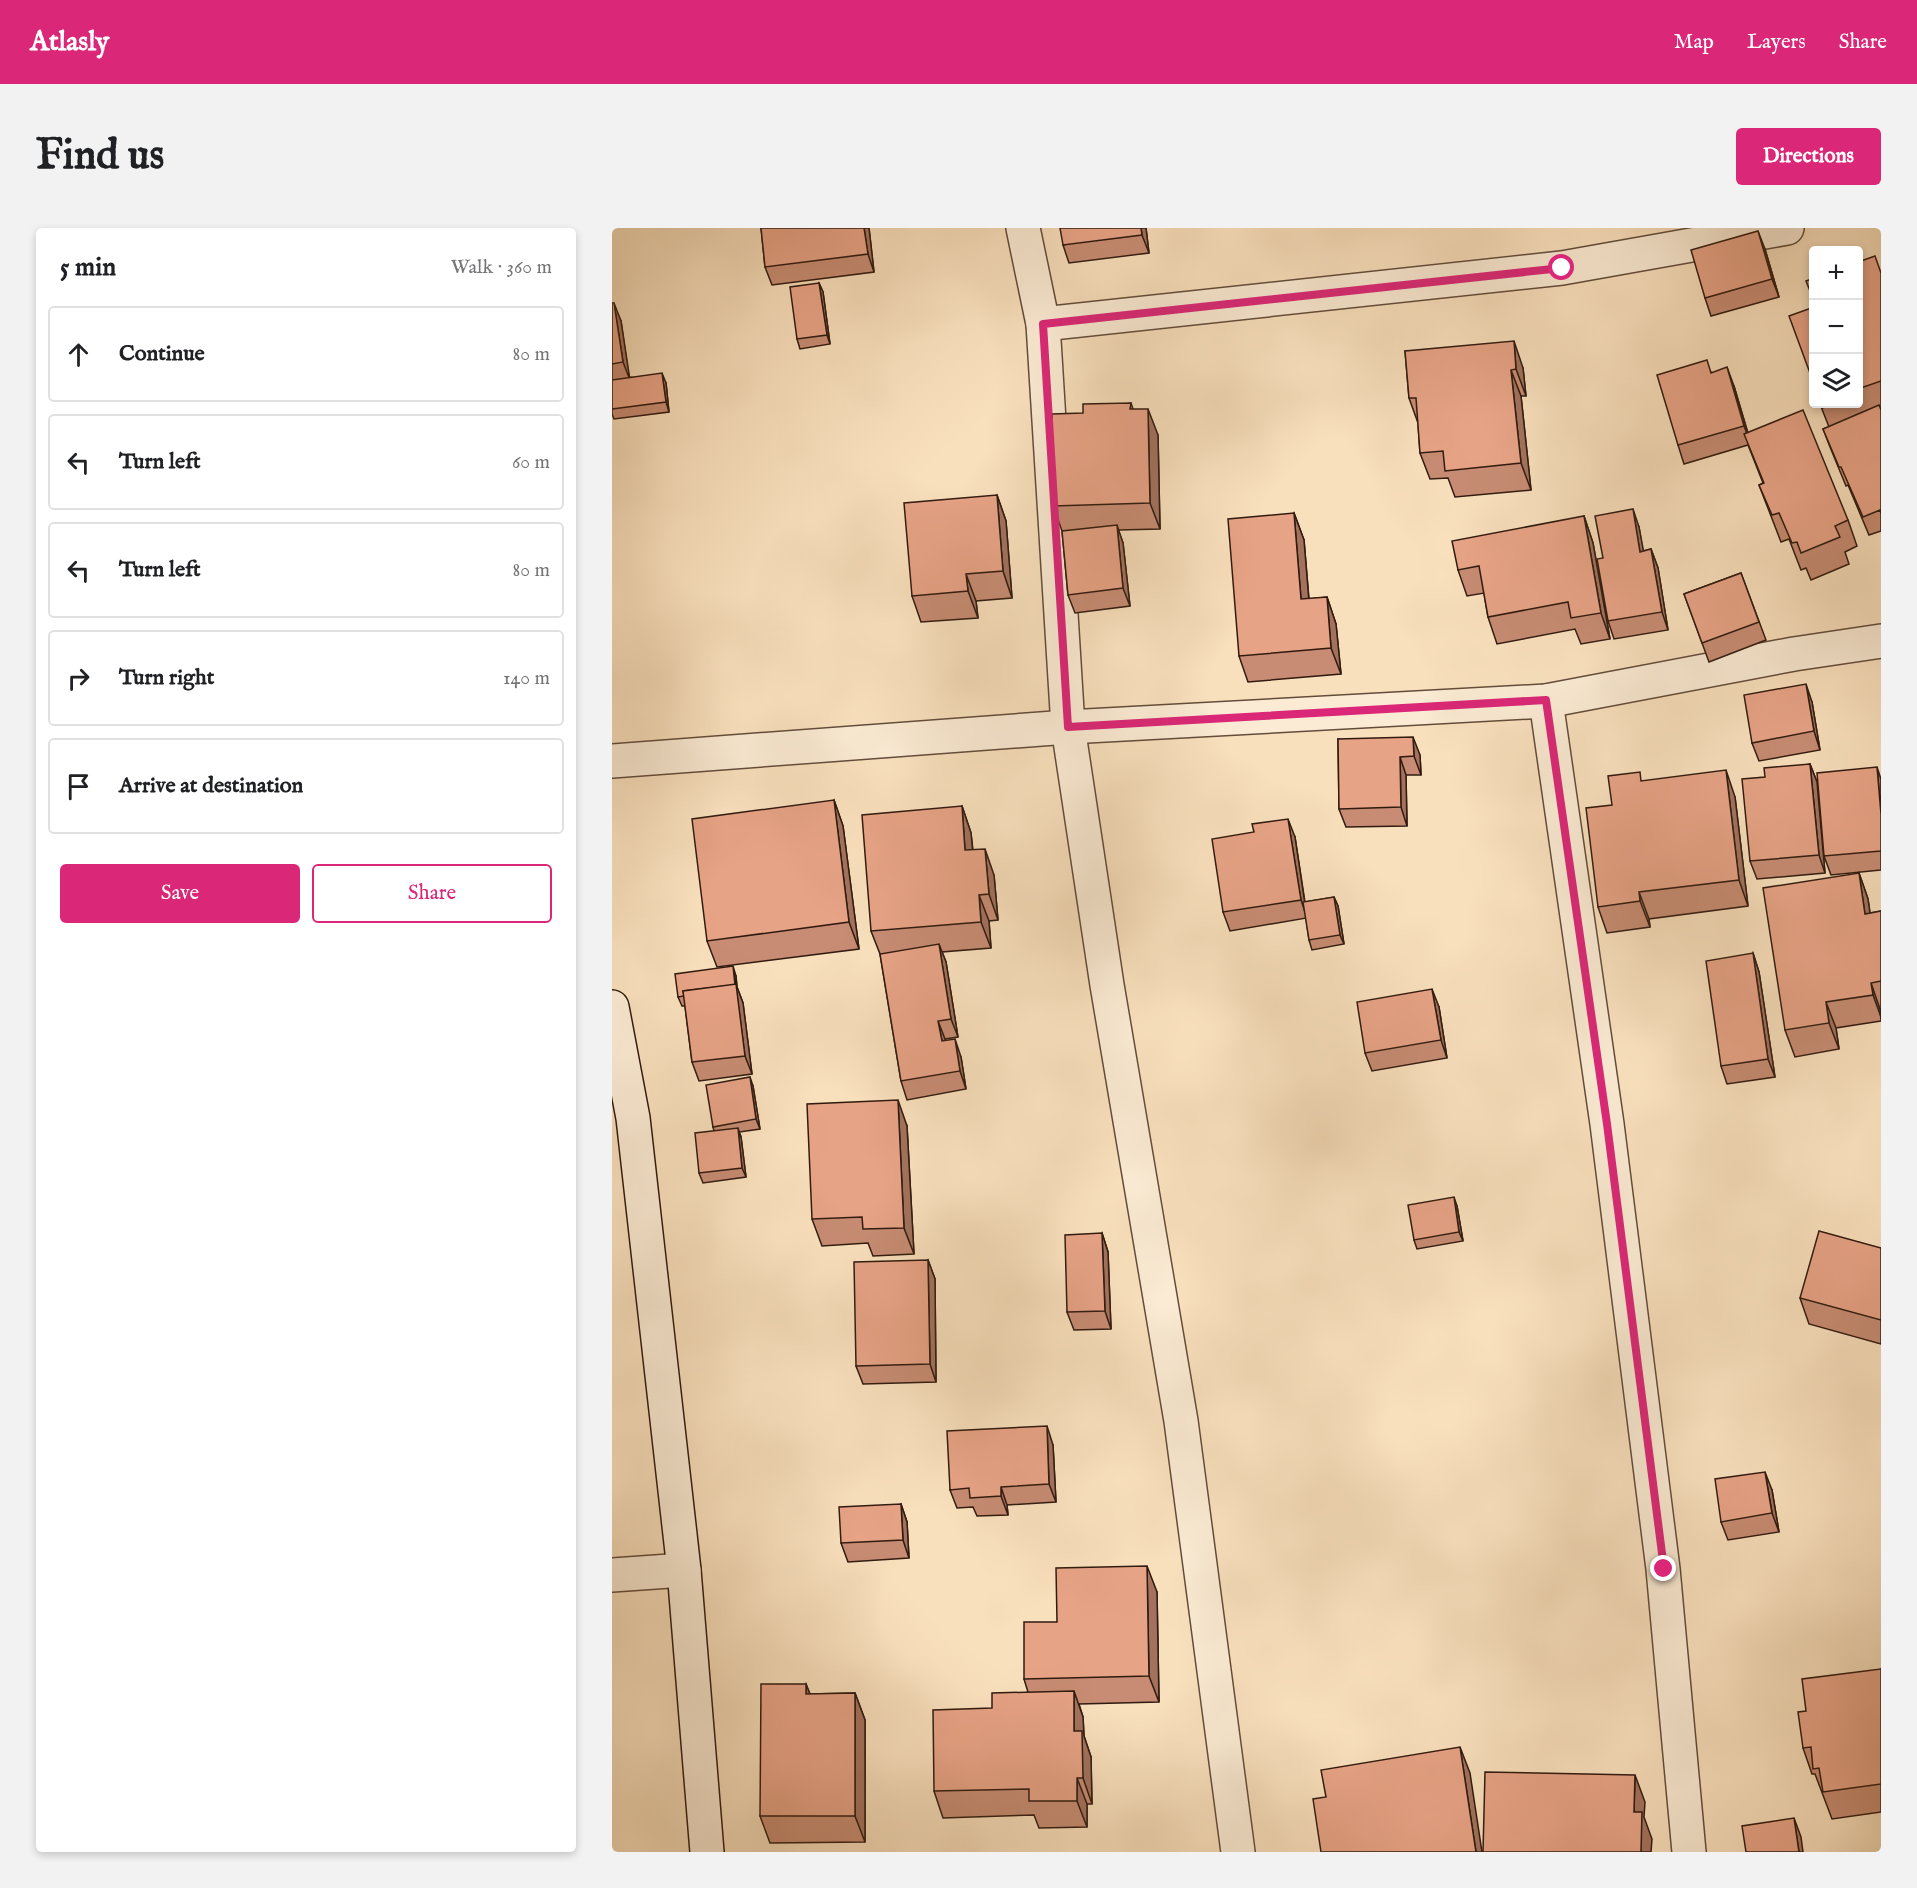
<!DOCTYPE html>
<html lang="en">
<head>
<meta charset="utf-8">
<style>
  body { margin:0; font-family:"IM FELL English",serif; background:#f2f2f2; color:#202124 }
  .controls { position:absolute; right:18px; top:18px; display:grid; overflow:hidden; border-radius:6px; box-shadow:0 3px 9px #0003 }
  .controls button { width:54px; height:54px; display:grid; place-items:center; padding:0; border:0; border-bottom:2px solid #e0e0e0; background:#fff; color:#202124; font:30px sans-serif }
  .stop { position:absolute; width:18px; height:18px; margin:-14px; border:4px solid #db2777; border-radius:50%; background:#fff }
  .stop.end { background:#db2777; border-color:#fff; box-shadow:0 2px 6px #0008 }
  .list { margin:0; padding:0; list-style:none }
  h2 { display:flex; justify-content:space-between; align-items:center; height:78px; margin:0; padding:0 24px; font-size:26px }
  h2 small { font-size:20px; font-weight:400; color:#757577 }
  .list li { display:grid; grid-template-columns:39px 1fr auto; gap:18px; align-items:center; box-sizing:border-box; height:96px; margin:0 12px 12px; padding:0 12px; border:2px solid #e0e0e0; border-radius:6px }
  .list b { display:block; font-size:22px; white-space:nowrap }
  .list em { font-size:20px; font-style:normal; color:#757577 }
  .actions { display:flex; gap:12px; padding:18px 24px }
  .actions a { flex:1; padding:14px 0; border:2px solid #db2777; border-radius:6px; text-align:center; font-size:21px; color:#db2777 }
  .actions .main { background:#db2777; color:#fff }
  .icon { flex:none; width:33px; height:33px; fill:none; stroke:currentColor; stroke-width:2; stroke-linecap:round; stroke-linejoin:round }
  .map { position:relative; flex:none; width:1269px; height:1624px; overflow:hidden; border-radius:6px }
  header { display:flex; align-items:center; gap:36px; box-sizing:border-box; height:84px; padding:0 30px; background:#db2777; color:#fff }
  header strong { font-size:28px }
  nav { display:flex; gap:33px; margin-inline-start:auto; font-size:21px }
  .intro { display:flex; align-items:center; justify-content:space-between; box-sizing:border-box; height:144px; padding:0 36px }
  h1 { margin:0; font-size:42px }
  .button { padding:15px 27px; border-radius:6px; background:#db2777; color:#fff; font-size:21px; font-weight:700 }
  main { display:flex; gap:36px; padding:0 36px }
  aside { flex:1; background:#fff; border-radius:6px; box-shadow:0 3px 9px #0003 }
  .map>svg:first-child { display:block }
</style>
</head>
<body>
<header>
<strong>Atlasly</strong>
<nav><a>Map</a><a>Layers</a><a>Share</a></nav>
</header>
<div class="intro"><h1>Find us</h1><a class="button">Directions</a></div>
<main>
<aside>
<h2>5 min<small>Walk · 360 m</small></h2>
<ul class="list">
<li><svg class="icon" aria-label="ahead" viewBox="0 0 24 24"><path d="M12 20V5M6 11l6-6 6 6"/></svg><div><b>Continue</b></div><em>80 m</em></li>
<li><svg class="icon" aria-label="left" viewBox="0 0 24 24"><path d="M17 20v-9H6M10 6l-5 5 5 5"/></svg><div><b>Turn left</b></div><em>60 m</em></li>
<li><svg class="icon" aria-label="left" viewBox="0 0 24 24"><path d="M17 20v-9H6M10 6l-5 5 5 5"/></svg><div><b>Turn left</b></div><em>80 m</em></li>
<li><svg class="icon" aria-label="right" viewBox="0 0 24 24"><path d="M7 20v-9h11M14 6l5 5-5 5"/></svg><div><b>Turn right</b></div><em>140 m</em></li>
<li><svg class="icon" aria-label="arrive" viewBox="0 0 24 24"><path d="M6 21V4h12l-3 4 3 4H6"/></svg><div><b>Arrive at destination</b></div></li>
</ul>
<div class="actions"><a class="main">Save</a><a>Share</a></div>
</aside>
<div class="map">
<svg width="1269" height="1624" viewBox="0 0 1269 1624">
  <rect width="100%" height="100%" fill="#f9e0bd"/>
  <filter id="stains"><feTurbulence type="fractalNoise" baseFrequency=".00333" numOctaves="4"/><feColorMatrix values="0 0 0 0 .2 0 0 0 0 .09 0 0 0 0 .02 0 0 0 .5 -.17"/></filter>
  <radialGradient id="worn" r=".72"><stop offset=".6" stop-color="#630" stop-opacity="0"/><stop offset="1" stop-color="#630" stop-opacity=".3"/></radialGradient>
  <g fill="none" stroke-linecap="round" stroke-linejoin="round">
    <defs>
      <g id="street">
        <path d="M 411,0 L 431,96 L 456,499 L 495,757 L 569,1193 L 626,1624"/>
        <path d="M 431,96 L 950,40 L 1175,0"/>
        <path d="M 934,473 L 995,896 L 1051,1341 L 1077,1624"/>
        <path d="M 0,533 L 456,499 L 934,473 L 1182,426 L 1269,413"/>
        <path d="M 0,1347 L 72,1342"/>
      </g>
      <path id="secondary" d="M 0,779 L 21,890 L 72,1342 L 95,1624"/>
    </defs>
    <use href="#street" stroke="#634c3b" stroke-width="36"/>
    <use href="#secondary" stroke="#311b10" stroke-width="36"/>
    <use href="#street" stroke="#fbebd4" stroke-width="33"/>
    <use href="#secondary" stroke="#fbebd4" stroke-width="33"/>
  </g>
  <g fill="#c78c73" stroke="#311b10" stroke-width="1.5">
    <path d="M 149,0 L 257,0 L 262,44 L 160,57 L 153,39 Z"/>
    <path d="M 534,0 L 537,25 L 457,35 L 451,17 Z"/>
    <path d="M 1153,21 L 1167,69 L 1099,88 L 1093,70 Z"/>
    <path d="M 1246,34 L 1269,45 L 1269,303 L 1257,307 L 1236,257 L 1234,258 L 1218,219 L 1211,201 L 1217,199 L 1208,176 L 1246,176 Z"/>
    <path d="M 207,55 L 211,64 L 218,116 L 188,121 L 185,111 Z"/>
    <path d="M 0,75 L 9,93 L 17,149 L 54,155 L 57,184 L 2,191 L 0,186 Z"/>
    <path d="M 793,123 L 911,140 L 914,168 L 909,168 L 919,262 L 843,269 L 836,250 L 818,251 L 808,225 L 806,195 L 797,170 Z"/>
    <path d="M 1099,144 L 1122,158 L 1136,205 L 1236,292 L 1245,318 L 1233,324 L 1237,336 L 1199,352 L 1194,340 L 1189,342 L 1177,311 L 1169,314 L 1147,257 L 1151,255 L 1136,217 L 1072,236 L 1066,217 Z"/>
    <path d="M 519,175 L 521,181 L 546,207 L 548,301 L 506,302 L 511,315 L 518,378 L 463,385 L 456,367 L 450,303 L 441,278 L 471,185 Z"/>
    <path d="M 385,267 L 394,293 L 400,370 L 364,373 L 366,390 L 309,394 L 300,368 Z"/>
    <path d="M 682,285 L 692,312 L 697,371 L 715,369 L 724,396 L 729,446 L 636,454 L 627,428 Z"/>
    <path d="M 972,288 L 981,315 L 998,411 L 969,416 L 963,401 L 885,416 L 876,389 L 872,365 L 855,368 L 846,342 Z"/>
    <path d="M 1027,299 L 1031,323 L 1039,321 L 1046,340 L 1056,402 L 1002,411 L 996,393 L 991,330 Z"/>
    <path d="M 1129,345 L 1154,412 L 1097,434 L 1072,366 Z"/>
    <path d="M 1200,474 L 1208,522 L 1147,533 L 1140,515 Z"/>
    <path d="M 726,511 L 808,527 L 809,547 L 794,547 L 795,598 L 734,599 L 727,581 Z"/>
    <path d="M 1198,536 L 1205,554 L 1213,645 L 1145,651 L 1138,633 L 1153,549 Z"/>
    <path d="M 1269,551 L 1269,642 L 1219,647 L 1212,628 Z"/>
    <path d="M 1031,553 L 1123,569 L 1136,678 L 1037,691 L 1038,699 L 995,705 L 986,679 L 1000,577 Z"/>
    <path d="M 222,572 L 231,598 L 247,721 L 105,739 L 95,713 Z"/>
    <path d="M 350,578 L 359,605 L 361,622 L 382,647 L 386,692 L 377,693 L 379,720 L 330,724 L 334,734 L 346,809 L 333,811 L 349,829 L 354,861 L 295,872 L 289,853 L 268,726 L 259,703 Z"/>
    <path d="M 683,609 L 693,674 L 722,669 L 726,678 L 732,716 L 700,722 L 697,712 L 694,690 L 618,703 L 611,684 Z"/>
    <path d="M 1247,645 L 1256,671 L 1258,685 L 1269,683 L 1269,781 L 1268,781 L 1269,793 L 1224,800 L 1227,821 L 1183,829 L 1173,802 Z"/>
    <path d="M 1141,725 L 1147,744 L 1163,849 L 1115,856 L 1109,838 Z"/>
    <path d="M 124,748 L 125,759 L 131,775 L 140,846 L 87,853 L 80,834 L 73,778 L 70,778 L 66,769 Z"/>
    <path d="M 827,779 L 835,830 L 760,843 L 753,825 Z"/>
    <path d="M 141,858 L 148,901 L 127,904 L 129,909 L 134,949 L 91,955 L 87,945 L 102,903 L 101,899 Z"/>
    <path d="M 295,898 L 302,1026 L 261,1028 L 256,1015 L 210,1018 L 200,991 Z"/>
    <path d="M 845,978 L 851,1013 L 805,1021 L 802,1012 Z"/>
    <path d="M 490,1005 L 496,1024 L 499,1101 L 462,1102 L 455,1084 Z"/>
    <path d="M 1269,1020 L 1269,1116 L 1197,1096 L 1188,1070 Z"/>
    <path d="M 316,1032 L 323,1051 L 324,1154 L 251,1156 L 244,1138 Z"/>
    <path d="M 441,1217 L 444,1274 L 395,1277 L 396,1287 L 365,1288 L 361,1279 L 345,1280 L 338,1262 Z"/>
    <path d="M 1160,1262 L 1167,1304 L 1116,1312 L 1109,1294 Z"/>
    <path d="M 289,1276 L 295,1294 L 297,1330 L 236,1334 L 229,1315 Z"/>
    <path d="M 545,1364 L 547,1474 L 467,1476 L 471,1489 L 472,1508 L 479,1529 L 480,1576 L 475,1576 L 475,1599 L 427,1600 L 422,1587 L 331,1590 L 322,1563 L 380,1480 L 416,1464 L 412,1451 L 445,1394 Z"/>
    <path d="M 1269,1441 L 1269,1584 L 1220,1591 L 1203,1546 L 1200,1546 L 1191,1520 L 1194,1483 Z"/>
    <path d="M 194,1456 L 198,1466 L 243,1465 L 253,1492 L 253,1614 L 158,1615 L 148,1588 Z"/>
  </g>
  <g fill="#a2725e" stroke="#311b10" stroke-width="1.5">
    <path d="M 252,0 L 257,0 L 262,44 L 256,26 Z"/>
    <path d="M 529,0 L 534,0 L 537,25 L 530,7 Z"/>
    <path d="M 1146,3 L 1153,21 L 1167,69 L 1160,51 Z"/>
    <path d="M 207,55 L 211,64 L 218,116 L 215,107 Z"/>
    <path d="M 2,75 L 9,93 L 18,152 L 11,134 Z"/>
    <path d="M 902,113 L 911,140 L 914,168 L 904,141 Z"/>
    <path d="M 1115,139 L 1122,158 L 1139,216 L 1132,198 Z"/>
    <path d="M 899,142 L 909,168 L 919,262 L 909,235 Z"/>
    <path d="M 50,145 L 54,155 L 57,184 L 54,174 Z"/>
    <path d="M 536,181 L 546,207 L 548,301 L 538,275 Z"/>
    <path d="M 385,267 L 394,293 L 400,370 L 391,343 Z"/>
    <path d="M 1021,281 L 1027,299 L 1035,342 L 1028,324 Z"/>
    <path d="M 682,285 L 692,312 L 699,398 L 689,371 Z"/>
    <path d="M 972,288 L 981,315 L 998,411 L 989,385 Z"/>
    <path d="M 505,297 L 511,315 L 518,378 L 511,360 Z"/>
    <path d="M 1039,321 L 1046,340 L 1056,402 L 1050,384 Z"/>
    <path d="M 354,346 L 364,373 L 366,390 L 356,363 Z"/>
    <path d="M 715,369 L 724,396 L 729,446 L 719,420 Z"/>
    <path d="M 1194,456 L 1200,474 L 1208,522 L 1202,503 Z"/>
    <path d="M 801,509 L 808,527 L 809,547 L 802,528 Z"/>
    <path d="M 788,529 L 794,547 L 795,598 L 789,579 Z"/>
    <path d="M 1198,536 L 1205,554 L 1213,645 L 1207,627 Z"/>
    <path d="M 1265,539 L 1269,551 L 1269,586 Z"/>
    <path d="M 1114,542 L 1123,569 L 1136,678 L 1127,652 Z"/>
    <path d="M 222,572 L 231,598 L 247,721 L 237,694 Z"/>
    <path d="M 350,578 L 359,605 L 363,649 L 353,622 Z"/>
    <path d="M 676,591 L 683,609 L 695,690 L 689,672 Z"/>
    <path d="M 373,621 L 382,647 L 386,692 L 377,666 Z"/>
    <path d="M 1247,645 L 1256,671 L 1262,713 L 1253,686 Z"/>
    <path d="M 1027,664 L 1037,691 L 1038,699 L 1028,673 Z"/>
    <path d="M 367,667 L 377,693 L 379,720 L 369,694 Z"/>
    <path d="M 722,669 L 726,678 L 732,716 L 728,707 Z"/>
    <path d="M 327,716 L 334,734 L 346,809 L 339,791 Z"/>
    <path d="M 1141,725 L 1147,744 L 1163,849 L 1156,831 Z"/>
    <path d="M 121,738 L 124,748 L 125,759 L 131,775 L 140,846 L 133,828 Z"/>
    <path d="M 1259,755 L 1268,781 L 1269,789 L 1261,767 Z"/>
    <path d="M 820,761 L 827,779 L 835,830 L 829,812 Z"/>
    <path d="M 1214,774 L 1224,800 L 1227,821 L 1217,795 Z"/>
    <path d="M 326,793 L 333,811 L 336,831 L 330,813 Z"/>
    <path d="M 343,811 L 349,829 L 354,861 L 348,843 Z"/>
    <path d="M 138,849 L 141,858 L 148,901 L 144,891 Z"/>
    <path d="M 286,872 L 295,898 L 302,1026 L 292,1000 Z"/>
    <path d="M 126,900 L 129,909 L 134,949 L 130,940 Z"/>
    <path d="M 842,969 L 845,978 L 851,1013 L 847,1004 Z"/>
    <path d="M 490,1005 L 496,1024 L 499,1101 L 493,1083 Z"/>
    <path d="M 316,1032 L 323,1051 L 324,1154 L 318,1136 Z"/>
    <path d="M 435,1198 L 441,1217 L 444,1274 L 437,1256 Z"/>
    <path d="M 1153,1244 L 1160,1262 L 1167,1304 L 1160,1285 Z"/>
    <path d="M 389,1259 L 395,1277 L 396,1287 L 389,1268 Z"/>
    <path d="M 289,1276 L 295,1294 L 297,1330 L 291,1312 Z"/>
    <path d="M 535,1338 L 545,1364 L 547,1474 L 537,1448 Z"/>
    <path d="M 194,1456 L 204,1482 L 194,1466 Z"/>
    <path d="M 462,1463 L 471,1489 L 472,1508 L 479,1529 L 480,1576 L 471,1550 L 462,1503 Z"/>
    <path d="M 243,1465 L 253,1492 L 253,1614 L 243,1588 Z"/>
    <path d="M 848,1519 L 858,1545 L 870,1624 L 864,1624 Z"/>
    <path d="M 1023,1547 L 1033,1574 L 1032,1589 L 1040,1611 L 1039,1624 L 1029,1624 L 1022,1584 Z"/>
    <path d="M 465,1550 L 475,1576 L 475,1599 L 465,1573 Z"/>
    <path d="M 1182,1590 L 1189,1609 L 1191,1624 L 1187,1624 Z"/>
  </g>
  <g fill="#e7a386" stroke="#311b10" stroke-width="1.5">
    <path d="M 149,0 L 252,0 L 256,26 L 153,39 Z"/>
    <path d="M 448,0 L 529,0 L 530,7 L 451,17 Z"/>
    <path d="M 1146,3 L 1160,51 L 1093,70 L 1079,22 Z"/>
    <path d="M 1263,28 L 1269,45 L 1269,153 L 1246,161 L 1246,34 Z"/>
    <path d="M 1202,50 L 1202,73 L 1194,53 Z"/>
    <path d="M 207,55 L 215,107 L 185,111 L 178,59 Z"/>
    <path d="M 0,75 L 2,75 L 11,134 L 0,136 Z"/>
    <path d="M 1202,79 L 1202,156 L 1177,88 Z"/>
    <path d="M 902,113 L 904,141 L 899,142 L 909,235 L 833,243 L 831,223 L 808,225 L 804,170 L 797,170 L 793,123 Z"/>
    <path d="M 1095,132 L 1099,145 L 1115,139 L 1132,198 L 1066,217 L 1045,147 Z"/>
    <path d="M 50,145 L 54,174 L 0,181 L 0,152 Z"/>
    <path d="M 519,175 L 518,181 L 536,181 L 538,275 L 441,278 L 440,186 L 471,185 L 471,176 Z"/>
    <path d="M 1208,176 L 1222,176 L 1210,180 Z"/>
    <path d="M 1267,177 L 1269,182 L 1269,285 L 1268,282 L 1251,289 L 1229,239 L 1227,239 L 1211,201 Z"/>
    <path d="M 1191,182 L 1236,292 L 1223,298 L 1228,309 L 1189,325 L 1185,314 L 1180,315 L 1167,285 L 1160,287 L 1147,257 L 1152,255 L 1132,206 Z"/>
    <path d="M 385,267 L 391,343 L 354,346 L 356,363 L 300,368 L 292,275 Z"/>
    <path d="M 1021,281 L 1028,324 L 1039,321 L 1050,384 L 996,393 L 985,331 L 991,330 L 983,288 Z"/>
    <path d="M 682,285 L 689,371 L 715,369 L 719,420 L 627,428 L 616,291 Z"/>
    <path d="M 972,288 L 989,385 L 959,390 L 956,374 L 876,389 L 867,338 L 846,342 L 840,313 Z"/>
    <path d="M 505,297 L 511,360 L 456,367 L 450,303 Z"/>
    <path d="M 1129,345 L 1147,394 L 1090,415 L 1072,366 Z"/>
    <path d="M 1194,456 L 1202,503 L 1140,515 L 1132,467 Z"/>
    <path d="M 801,509 L 802,528 L 788,529 L 789,579 L 727,581 L 726,511 Z"/>
    <path d="M 1198,536 L 1207,627 L 1138,633 L 1130,551 L 1153,549 L 1152,540 Z"/>
    <path d="M 1265,539 L 1269,586 L 1269,623 L 1212,628 L 1205,545 Z"/>
    <path d="M 1114,542 L 1127,652 L 1027,664 L 1028,673 L 986,679 L 974,580 L 1000,577 L 996,548 L 1028,544 L 1029,553 Z"/>
    <path d="M 222,572 L 237,694 L 95,713 L 80,591 Z"/>
    <path d="M 350,578 L 353,622 L 373,621 L 377,666 L 367,667 L 369,694 L 259,703 L 250,587 Z"/>
    <path d="M 676,591 L 689,672 L 611,684 L 600,611 L 642,604 L 640,596 Z"/>
    <path d="M 1247,645 L 1253,686 L 1269,683 L 1269,753 L 1259,755 L 1261,767 L 1214,774 L 1217,795 L 1173,802 L 1151,660 Z"/>
    <path d="M 722,669 L 728,707 L 697,712 L 691,674 Z"/>
    <path d="M 327,716 L 339,791 L 326,793 L 330,813 L 343,811 L 348,843 L 289,853 L 268,726 Z"/>
    <path d="M 1141,725 L 1156,831 L 1109,838 L 1094,733 Z"/>
    <path d="M 121,738 L 123,757 L 71,763 L 72,768 L 66,769 L 63,746 Z"/>
    <path d="M 124,756 L 133,828 L 80,834 L 71,763 Z"/>
    <path d="M 820,761 L 829,812 L 753,825 L 745,774 Z"/>
    <path d="M 138,849 L 144,891 L 101,899 L 94,857 Z"/>
    <path d="M 286,872 L 292,1000 L 251,1001 L 250,989 L 200,991 L 195,876 Z"/>
    <path d="M 126,900 L 130,940 L 87,945 L 83,905 Z"/>
    <path d="M 842,969 L 847,1004 L 802,1012 L 796,977 Z"/>
    <path d="M 1207,1003 L 1269,1020 L 1269,1092 L 1188,1070 Z"/>
    <path d="M 490,1005 L 493,1083 L 455,1084 L 453,1007 Z"/>
    <path d="M 316,1032 L 318,1136 L 244,1138 L 242,1034 Z"/>
    <path d="M 435,1198 L 437,1256 L 389,1259 L 389,1268 L 358,1270 L 357,1260 L 338,1262 L 335,1203 Z"/>
    <path d="M 1153,1244 L 1160,1285 L 1109,1294 L 1103,1251 Z"/>
    <path d="M 289,1276 L 291,1312 L 229,1315 L 227,1279 Z"/>
    <path d="M 535,1338 L 537,1448 L 412,1451 L 412,1394 L 445,1394 L 444,1340 Z"/>
    <path d="M 1269,1441 L 1269,1556 L 1211,1564 L 1207,1540 L 1201,1541 L 1199,1519 L 1191,1520 L 1186,1484 L 1194,1483 L 1190,1451 Z"/>
    <path d="M 149,1456 L 194,1456 L 194,1466 L 243,1465 L 243,1588 L 148,1588 Z"/>
    <path d="M 462,1463 L 462,1503 L 470,1503 L 471,1550 L 465,1550 L 465,1573 L 417,1573 L 417,1561 L 322,1563 L 321,1482 L 380,1480 L 380,1465 Z"/>
    <path d="M 848,1519 L 864,1624 L 709,1624 L 701,1571 L 714,1569 L 709,1542 Z"/>
    <path d="M 873,1544 L 1023,1547 L 1022,1584 L 1030,1584 L 1029,1624 L 871,1624 Z"/>
    <path d="M 1182,1590 L 1187,1624 L 1134,1624 L 1130,1598 Z"/>
  </g>
  <g fill="none" stroke-linecap="round" stroke-linejoin="round">
    <path stroke="#db2777" stroke-width="8" d="M 950,40 L 431,96 L 456,499 L 934,472 L 995,896 L 1052,1341"/>
  </g>
  <rect width="100%" height="100%" filter="url(#stains)"/>
  <rect width="100%" height="100%" fill="url(#worn)"/>
</svg>
<div class="controls">
<button>+</button>
<button>−</button>
<button><svg class="icon" aria-label="layers" viewBox="0 0 24 24"><path d="M12 4l9 5-9 5-9-5zM3 14l9 5 9-5"/></svg></button>
</div>
<div class="stop" style="left:950px;top:40px"></div>
<div class="stop end" style="left:1052px;top:1341px"></div>
</div>
</main>
</body>
</html>
